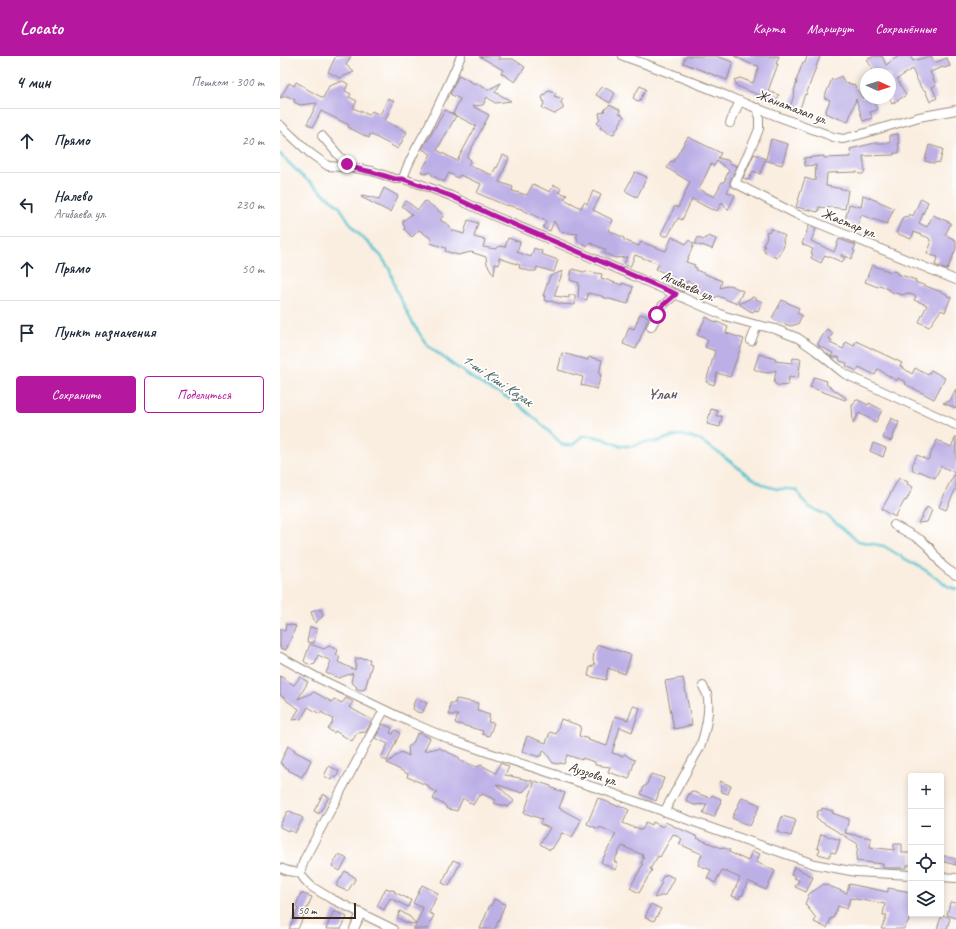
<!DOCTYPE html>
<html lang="ru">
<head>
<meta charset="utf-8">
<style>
  body { margin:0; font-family:Caveat,sans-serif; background:#f2f2f3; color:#1f2937 }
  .controls { position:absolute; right:12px; bottom:12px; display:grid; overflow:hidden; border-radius:4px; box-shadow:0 2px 6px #0003 }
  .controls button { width:36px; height:36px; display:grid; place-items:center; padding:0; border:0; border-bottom:1px solid #e0e1e3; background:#fff; color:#1f2937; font:20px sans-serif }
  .compass { position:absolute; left:580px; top:12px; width:36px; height:36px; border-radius:50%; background:#fff; box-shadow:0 2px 6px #0003; rotate:93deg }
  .scale { position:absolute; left:12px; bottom:10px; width:64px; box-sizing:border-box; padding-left:4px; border:2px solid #3b2a1e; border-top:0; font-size:11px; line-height:14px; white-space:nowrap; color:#3b2a1e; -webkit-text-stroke:3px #fff; paint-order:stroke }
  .stop { position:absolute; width:12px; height:12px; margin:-9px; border:3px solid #b5179e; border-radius:50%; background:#fff }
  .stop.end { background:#b5179e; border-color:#fff; box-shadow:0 1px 4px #0008 }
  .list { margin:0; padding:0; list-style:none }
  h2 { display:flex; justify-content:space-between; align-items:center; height:52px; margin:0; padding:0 16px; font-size:17px }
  h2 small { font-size:13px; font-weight:400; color:#747a83 }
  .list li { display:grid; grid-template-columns:26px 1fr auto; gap:12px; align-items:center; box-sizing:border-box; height:64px; padding:0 16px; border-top:1px solid #e0e1e3 }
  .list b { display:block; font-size:15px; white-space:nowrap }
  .list p { margin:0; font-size:13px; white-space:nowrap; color:#747a83 }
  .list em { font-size:13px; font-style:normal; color:#747a83 }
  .actions { display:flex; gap:8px; padding:12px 16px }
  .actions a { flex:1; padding:9px 0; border:1px solid #b5179e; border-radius:4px; text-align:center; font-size:14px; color:#b5179e }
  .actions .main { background:#b5179e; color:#fff }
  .icon { flex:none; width:22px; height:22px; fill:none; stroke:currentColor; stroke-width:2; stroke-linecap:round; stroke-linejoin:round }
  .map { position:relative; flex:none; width:676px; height:873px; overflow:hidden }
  header { display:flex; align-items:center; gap:24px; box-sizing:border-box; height:56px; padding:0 20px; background:#b5179e; color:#fff }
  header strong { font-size:19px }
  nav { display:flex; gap:22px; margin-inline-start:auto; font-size:14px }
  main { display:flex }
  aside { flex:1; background:#fff }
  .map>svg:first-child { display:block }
</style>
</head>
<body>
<header>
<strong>Locato</strong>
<nav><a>Карта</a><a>Маршрут</a><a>Сохранённые</a></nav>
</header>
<main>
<aside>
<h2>4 мин<small>Пешком · 300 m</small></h2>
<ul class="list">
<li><svg class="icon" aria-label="ahead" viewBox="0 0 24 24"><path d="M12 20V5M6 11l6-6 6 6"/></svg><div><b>Прямо</b></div><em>20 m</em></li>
<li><svg class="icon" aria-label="left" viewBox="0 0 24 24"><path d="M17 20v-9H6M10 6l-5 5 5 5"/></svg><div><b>Налево</b><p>Агибаева ул.</p></div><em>230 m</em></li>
<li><svg class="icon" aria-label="ahead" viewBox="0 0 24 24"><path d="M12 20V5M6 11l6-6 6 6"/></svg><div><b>Прямо</b></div><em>50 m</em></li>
<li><svg class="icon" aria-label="arrive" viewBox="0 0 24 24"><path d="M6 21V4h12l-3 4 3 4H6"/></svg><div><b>Пункт назначения</b></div></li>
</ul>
<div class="actions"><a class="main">Сохранить</a><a>Поделиться</a></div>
</aside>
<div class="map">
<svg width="676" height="873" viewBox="0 0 676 873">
  <rect width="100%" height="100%" fill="#fff"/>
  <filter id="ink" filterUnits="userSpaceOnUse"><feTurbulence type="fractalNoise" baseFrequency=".025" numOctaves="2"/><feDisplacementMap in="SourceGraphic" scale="8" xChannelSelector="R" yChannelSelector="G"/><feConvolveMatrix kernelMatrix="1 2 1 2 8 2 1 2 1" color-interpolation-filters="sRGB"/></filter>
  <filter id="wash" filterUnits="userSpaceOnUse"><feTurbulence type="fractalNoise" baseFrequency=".012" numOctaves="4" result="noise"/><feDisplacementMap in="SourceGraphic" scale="16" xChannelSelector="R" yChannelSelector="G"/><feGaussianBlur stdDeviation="0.9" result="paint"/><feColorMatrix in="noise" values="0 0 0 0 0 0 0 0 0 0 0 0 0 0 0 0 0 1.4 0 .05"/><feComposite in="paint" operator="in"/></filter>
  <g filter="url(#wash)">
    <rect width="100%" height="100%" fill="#faeee0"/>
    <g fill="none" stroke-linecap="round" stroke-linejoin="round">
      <path stroke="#56c3ce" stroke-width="2.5" d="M 0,98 L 20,118 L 59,150 L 74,173 L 101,200 L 110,214 L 116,234 L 132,266 L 147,289 L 172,308 L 201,328 L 219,337 L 238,348 L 258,365 L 283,389 L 293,389 L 302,380 L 312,380 L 324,383 L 340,390 L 355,390 L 363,386 L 376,386 L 391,381 L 401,379 L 418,383 L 442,399 L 455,409 L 472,422 L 486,430 L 497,433 L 508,433 L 517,434 L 521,442 L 529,451 L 545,458 L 578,485 L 604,490 L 622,501 L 645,514 L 669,531 L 676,533"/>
    </g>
    <g id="blocks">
      <g fill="#bcafe6" fill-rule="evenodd">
        <path d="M 56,0 L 71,0 L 66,9 L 74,16 L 60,22 L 48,16 Z"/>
        <path d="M 199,0 L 220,0 L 218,3 L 233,3 L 245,11 L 235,26 L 221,17 L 223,14 Z"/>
        <path d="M 406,0 L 436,0 L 453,6 L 447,24 L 403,7 Z"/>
        <path d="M 454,0 L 499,0 L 496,8 L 498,8 L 488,35 L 499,39 L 496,46 L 457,30 L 454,24 L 460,22 L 473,27 L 479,10 L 468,7 Z"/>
        <path d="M 527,0 L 540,0 L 526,39 L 525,38 L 519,55 L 510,51 L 515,36 L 514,35 L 517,26 L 516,25 L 523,6 L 525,7 Z"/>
        <path d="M 594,0 L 602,0 L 606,9 L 619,0 L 630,0 L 633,5 L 651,0 L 654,7 L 667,2 L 670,10 L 664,12 L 663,11 L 650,16 L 656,29 L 652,31 L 657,42 L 650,46 L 645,34 L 644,35 L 642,32 L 641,32 L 632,13 L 617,23 L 626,39 L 612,48 L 610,43 L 610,18 L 595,18 L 587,4 Z"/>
        <path d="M 179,19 L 195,28 L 196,27 L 208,34 L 221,27 L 215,36 L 231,45 L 215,47 L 207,41 L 203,49 L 192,50 L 209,59 L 187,101 L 191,104 L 188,109 L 212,119 L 216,111 L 217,112 L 223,99 L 229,102 L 219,126 L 233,131 L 232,135 L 247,139 L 253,128 L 270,136 L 274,129 L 281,132 L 279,136 L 287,139 L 284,143 L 301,152 L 304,146 L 307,148 L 313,135 L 321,139 L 313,154 L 333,164 L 328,174 L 344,182 L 344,184 L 359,190 L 361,186 L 386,195 L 392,181 L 406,188 L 409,184 L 414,188 L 406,206 L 415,209 L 414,211 L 417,212 L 416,214 L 442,225 L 440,232 L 450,229 L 463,235 L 457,248 L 438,240 L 434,242 L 417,236 L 420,230 L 407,225 L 403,236 L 391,230 L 394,222 L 376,213 L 379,208 L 355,199 L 350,211 L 344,208 L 347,201 L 335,202 L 324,197 L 326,194 L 324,193 L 310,187 L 308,190 L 297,185 L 298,182 L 296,181 L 298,178 L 281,176 L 274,165 L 270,175 L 263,172 L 266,165 L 242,154 L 242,153 L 227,149 L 227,150 L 197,137 L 201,128 L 180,119 L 178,122 L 169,117 L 164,126 L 153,120 L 150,116 L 145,118 L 141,116 L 151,98 L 142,93 L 147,84 L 148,84 L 165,54 L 176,60 L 157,94 L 177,105 L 196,70 L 173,58 L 180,43 L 170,38 Z"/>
        <path d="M 561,20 L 565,27 L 572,28 L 572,29 L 574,28 L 582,42 L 586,41 L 586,42 L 594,42 L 597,54 L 590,56 L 592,62 L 583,65 L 576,43 L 568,66 L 545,57 L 550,44 L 544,42 L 552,23 L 554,24 Z"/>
        <path d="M 63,25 L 68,28 L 65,35 L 71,38 L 69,41 L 77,45 L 73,52 L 89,59 L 92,55 L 100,59 L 108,42 L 114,45 L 105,65 L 127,76 L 118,93 L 90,78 L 89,82 L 68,71 L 69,69 L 41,55 L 33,71 L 27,68 L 37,47 L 20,49 L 14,46 L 15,44 L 7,40 L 0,42 L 9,27 L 14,30 L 16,26 L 25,31 L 25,32 L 43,42 L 49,30 Z"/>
        <path d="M 360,30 L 366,33 L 359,46 L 353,42 Z"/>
        <path d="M 323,31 L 335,37 L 330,47 L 316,39 L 320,32 Z"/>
        <path d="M 269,34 L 276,37 L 274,40 L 283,43 L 281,46 L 283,50 L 283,53 L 281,54 L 274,58 L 262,52 L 264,47 L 262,41 Z"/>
        <path d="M 330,49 L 340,54 L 339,57 L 344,60 L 334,78 L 328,77 L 325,74 L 320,72 L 321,70 L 317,67 L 320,63 L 319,57 L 324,56 L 325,53 Z"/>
        <path d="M 618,78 L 619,97 L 614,97 L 614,99 L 583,100 L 585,115 L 583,118 L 579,118 L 577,116 L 547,117 L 546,130 L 568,134 L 565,153 L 550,151 L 549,152 L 539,151 L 538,156 L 516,151 L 525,122 L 535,125 L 536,109 L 525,110 L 524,102 L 544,100 L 544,102 L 571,101 L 570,93 L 595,87 L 610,87 L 610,79 Z"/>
        <path d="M 408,81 L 441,97 L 438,102 L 447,104 L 449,105 L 449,107 L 457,110 L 450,125 L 450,130 L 447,136 L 455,139 L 448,154 L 442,146 L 437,155 L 433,153 L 432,154 L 412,143 L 402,164 L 398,162 L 388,180 L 384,180 L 381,178 L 395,150 L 398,152 L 410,126 L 387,112 L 391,105 L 393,106 ZM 437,105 L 449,114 L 444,126 L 442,126 L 434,141 L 419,133 L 431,108 L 434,110 Z"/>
        <path d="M 491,83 L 508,88 L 502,109 L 485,104 L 480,118 L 473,115 L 469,124 L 463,122 L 474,98 L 486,103 Z"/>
        <path d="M 649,89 L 663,93 L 660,106 L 653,107 L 645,105 Z"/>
        <path d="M 355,116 L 367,121 L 357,141 L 345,135 Z"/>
        <path d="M 104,132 L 118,140 L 110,156 L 81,141 L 82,139 L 99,143 Z"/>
        <path d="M 583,139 L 614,152 L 607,168 L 581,159 L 578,169 L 565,165 L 569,148 L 581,151 Z"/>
        <path d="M 641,142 L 648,146 L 639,167 L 647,171 L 653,159 L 671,167 L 665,179 L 676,184 L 676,193 L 667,214 L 655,209 L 658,201 L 650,199 L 647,197 L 651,188 L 649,182 L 634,176 L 631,183 L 616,177 L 623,161 L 629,160 L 629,158 L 633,160 Z"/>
        <path d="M 126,145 L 138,154 L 145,145 L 147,146 L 164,159 L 160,164 L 169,169 L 171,174 L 184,178 L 188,164 L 198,167 L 194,181 L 205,184 L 203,191 L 216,193 L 220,190 L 225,191 L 228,182 L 240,186 L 237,196 L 251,201 L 254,192 L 262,195 L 261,198 L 278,204 L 274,216 L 257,211 L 256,215 L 248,215 L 247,214 L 239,212 L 240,209 L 219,202 L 219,209 L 215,208 L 214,219 L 207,208 L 206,201 L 191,196 L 178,199 L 165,195 L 166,192 L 150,187 L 152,183 L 139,174 L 132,181 L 124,173 L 125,172 L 123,168 L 123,165 L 132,158 L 122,150 Z"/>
        <path d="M 529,170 L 536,173 L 531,185 L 554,196 L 559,183 L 576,189 L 573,194 L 575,195 L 571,203 L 562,198 L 561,200 L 565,202 L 562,206 L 545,199 L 541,207 L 531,202 L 533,198 L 531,197 L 533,193 L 522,188 Z"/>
        <path d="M 491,172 L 505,180 L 503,184 L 504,189 L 503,192 L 497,202 L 484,196 L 485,194 L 483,193 L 485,190 L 483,189 L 487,181 L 486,176 L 490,175 Z"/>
        <path d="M 429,180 L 436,183 L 432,193 L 422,189 L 422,190 L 415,188 L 418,181 L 423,184 Z"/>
        <path d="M 592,209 L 611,216 L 612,214 L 619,217 L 618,218 L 636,224 L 635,226 L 667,238 L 667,240 L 671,241 L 665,256 L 661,254 L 649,271 L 639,266 L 647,249 L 634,244 L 636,240 L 626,237 L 623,239 L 612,236 L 606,232 L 600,229 L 598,231 L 585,226 Z"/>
        <path d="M 292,213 L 304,216 L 306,215 L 322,218 L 321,222 L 342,229 L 342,227 L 353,231 L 348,248 L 322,241 L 322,240 L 308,237 L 307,244 L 298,242 L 299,227 L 290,224 Z"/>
        <path d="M 283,215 L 274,240 L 289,242 L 289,239 L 295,239 L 295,249 L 281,248 L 270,245 L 267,246 L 267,245 L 264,244 L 265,240 L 263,240 L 270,220 Z"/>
        <path d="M 473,241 L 482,246 L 478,255 L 475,254 L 473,256 L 470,255 L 459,248 Z"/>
        <path d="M 502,244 L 519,252 L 517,257 L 522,259 L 518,268 L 514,269 L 511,270 L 498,266 L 492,262 Z"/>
        <path d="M 360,258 L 369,261 L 356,293 L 343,288 L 349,271 L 354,273 Z"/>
        <path d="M 426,261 L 437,267 L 437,266 L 448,271 L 446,277 L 464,283 L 450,321 L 437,317 L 434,329 L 426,326 L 435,295 L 425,291 L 428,284 L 417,279 Z"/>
        <path d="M 547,273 L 553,277 L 549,283 L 552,284 L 550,287 L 563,293 L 566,286 L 574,290 L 576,285 L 622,307 L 620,310 L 632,318 L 635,312 L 648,319 L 651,314 L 665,322 L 654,343 L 625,328 L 626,326 L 618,322 L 617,325 L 598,313 L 595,319 L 579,311 L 577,315 L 566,310 L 567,307 L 560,305 L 559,301 L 553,301 L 551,300 L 553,297 L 538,289 L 538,287 Z"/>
        <path d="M 282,297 L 308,304 L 309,301 L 322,304 L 319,318 L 321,319 L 317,333 L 301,329 L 303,321 L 278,314 Z"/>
        <path d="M 479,298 L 496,303 L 495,305 L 512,307 L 513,302 L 521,303 L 518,322 L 509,321 L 508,329 L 499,330 L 494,327 L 496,314 L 488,317 L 481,316 L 474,313 Z"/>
        <path d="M 534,321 L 547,325 L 546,328 L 566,342 L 565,344 L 530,331 Z"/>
        <path d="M 676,333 L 676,352 L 663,347 L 670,345 Z"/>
        <path d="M 576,343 L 588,349 L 589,347 L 602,354 L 596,366 L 579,357 L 573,367 L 572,349 L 574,348 Z"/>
        <path d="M 431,353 L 438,355 L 436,360 L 442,360 L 440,371 L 427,368 Z"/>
        <path d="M 611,362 L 619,366 L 611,385 L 603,382 Z"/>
        <path d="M 676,380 L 676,432 L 666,454 L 659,451 L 667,432 L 675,417 L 661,410 L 655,422 L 639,415 L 638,417 L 632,414 L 633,411 L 632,410 L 637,399 L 648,404 L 657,384 L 671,391 Z"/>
        <path d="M 593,387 L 606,392 L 603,401 L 590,395 Z"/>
        <path d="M 619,422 L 628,426 L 627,428 L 633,431 L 626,445 L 625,444 L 615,461 L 602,453 Z"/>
        <path d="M 647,451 L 652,454 L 647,466 L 638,467 Z"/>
        <path d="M 41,553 L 43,560 L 35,567 L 31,556 Z"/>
        <path d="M 6,568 L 16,570 L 6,594 L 0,592 L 0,573 L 5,575 Z"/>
        <path d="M 30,571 L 37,573 L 34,587 L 27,586 Z"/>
        <path d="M 30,588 L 44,593 L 49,590 L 58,594 L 56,599 L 60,601 L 58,606 L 75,614 L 76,602 L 90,603 L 89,607 L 92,608 L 85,633 L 82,634 L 76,633 L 77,631 L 71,626 L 73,617 L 59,622 L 46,617 L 51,605 L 38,599 L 35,608 L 31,609 L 26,607 L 24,605 Z"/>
        <path d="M 320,589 L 351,599 L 345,618 L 328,612 L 326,624 L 308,620 L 310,611 L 315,609 L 313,604 L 314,596 L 317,590 Z"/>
        <path d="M 0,620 L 14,629 L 20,621 L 28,626 L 18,643 L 34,636 L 52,646 L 54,643 L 62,647 L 66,642 L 73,646 L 69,651 L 92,664 L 86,676 L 77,677 L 72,685 L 55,675 L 54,677 L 48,673 L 53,666 L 52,665 L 53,663 L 41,656 L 40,658 L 28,651 L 21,663 L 12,664 L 19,653 L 7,645 L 7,644 L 0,639 Z"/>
        <path d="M 403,622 L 412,669 L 394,673 L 385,625 Z"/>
        <path d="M 136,642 L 147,647 L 142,657 L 137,656 L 133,653 L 134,649 L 133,649 Z"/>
        <path d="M 176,643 L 198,647 L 197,654 L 201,655 L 201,656 L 210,659 L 208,666 L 214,667 L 209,680 L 202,678 L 203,675 L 175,667 L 178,659 L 169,659 L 170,647 L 175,647 Z"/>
        <path d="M 353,650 L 360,652 L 352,676 L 340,671 L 332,697 L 342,700 L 345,698 L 350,702 L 355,704 L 349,723 L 328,716 L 330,711 L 315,709 L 315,706 L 302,702 L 302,704 L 287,699 L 284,708 L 280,707 L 278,708 L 273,707 L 264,694 L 261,700 L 259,699 L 259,701 L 242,695 L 247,680 L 266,687 L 270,676 L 276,678 L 281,663 L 301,670 L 299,680 L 309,683 L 308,684 L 327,690 L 335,660 L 348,664 Z"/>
        <path d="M 103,668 L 112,672 L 110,677 L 113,678 L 115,674 L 120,677 L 107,705 L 101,702 L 108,688 L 95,682 Z"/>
        <path d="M 140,677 L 150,682 L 144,695 L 159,692 L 180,702 L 178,704 L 197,711 L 201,709 L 216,717 L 220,707 L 229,711 L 225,719 L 253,725 L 242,737 L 216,728 L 234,745 L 228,751 L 214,747 L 216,744 L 202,738 L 201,740 L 199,739 L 193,749 L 183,742 L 177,755 L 173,754 L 167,753 L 165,749 L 153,743 L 157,736 L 148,732 L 149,730 L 127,721 L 128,718 L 107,707 L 121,696 L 129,700 L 128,691 L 133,687 L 137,678 Z"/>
        <path d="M 8,690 L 15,694 L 14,695 L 31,704 L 25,717 L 24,717 L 22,721 L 8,714 L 9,713 L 3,710 L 4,709 L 0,707 Z"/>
        <path d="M 49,710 L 59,715 L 56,722 L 53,720 L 51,724 L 44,720 Z"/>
        <path d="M 371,718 L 384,722 L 376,745 L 361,738 L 364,730 L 366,730 Z"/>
        <path d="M 255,725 L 271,730 L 272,732 L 285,737 L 279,752 L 301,764 L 292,782 L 282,777 L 272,793 L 272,792 L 270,794 L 260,788 L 270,772 L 260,768 L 262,763 L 244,757 Z"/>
        <path d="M 440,725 L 451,730 L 448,738 L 442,736 Z"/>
        <path d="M 411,735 L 430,742 L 432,739 L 441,743 L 440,746 L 441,747 L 440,747 L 434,761 L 423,757 L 427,748 L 414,749 L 406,745 L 409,737 L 410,738 Z"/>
        <path d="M 43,738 L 49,741 L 39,758 L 34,755 Z"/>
        <path d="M 462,741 L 480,749 L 470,770 L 452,762 Z"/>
        <path d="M 318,742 L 337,750 L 339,749 L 349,754 L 343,767 L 355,772 L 355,771 L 362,774 L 366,766 L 372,769 L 373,766 L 383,771 L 385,766 L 418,781 L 417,782 L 441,792 L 442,791 L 450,794 L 449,796 L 468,805 L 472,795 L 480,798 L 476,806 L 495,815 L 486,834 L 468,825 L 462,840 L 460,839 L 459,843 L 452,840 L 460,822 L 442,814 L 435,827 L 427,822 L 431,814 L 418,809 L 422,798 L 399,788 L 402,783 L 393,778 L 380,801 L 378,800 L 370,813 L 372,814 L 359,837 L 350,832 L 363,808 L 361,807 L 364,802 L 362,801 L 363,799 L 342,790 L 334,805 L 338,808 L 335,814 L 321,806 L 336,778 L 320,771 L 319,773 L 307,768 Z"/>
        <path d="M 542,752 L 553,755 L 552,757 L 569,763 L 565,777 L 591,782 L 590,791 L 614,794 L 614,788 L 622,788 L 622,797 L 631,797 L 631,809 L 627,809 L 627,812 L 603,812 L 603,808 L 576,805 L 578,788 L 540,765 L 536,761 L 538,755 L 542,754 Z"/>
        <path d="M 10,755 L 23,762 L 15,777 L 9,774 L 8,775 L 0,771 L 0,769 L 7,756 Z"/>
        <path d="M 502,760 L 516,764 L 511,780 L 497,776 Z"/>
        <path d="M 541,778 L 560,784 L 556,797 L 551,796 L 549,801 L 538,798 L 540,793 L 537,792 Z"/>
        <path d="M 59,798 L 67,803 L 60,815 L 52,810 Z"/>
        <path d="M 661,799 L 676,803 L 676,809 L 661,805 Z"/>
        <path d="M 173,804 L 180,807 L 169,830 L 162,827 Z"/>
        <path d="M 514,811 L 533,821 L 526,836 L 515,831 L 519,824 L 514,822 L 514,820 L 511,819 Z"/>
        <path d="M 65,815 L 76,822 L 68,835 L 62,833 L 56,830 Z"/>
        <path d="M 386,818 L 394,822 L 385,839 L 374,842 L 382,826 L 380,826 L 384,819 L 385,820 Z"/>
        <path d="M 544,828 L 567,837 L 569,828 L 608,836 L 608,832 L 631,836 L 631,860 L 624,873 L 601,873 L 607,859 L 603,859 L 605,848 L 570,842 L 567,853 L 558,850 L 553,863 L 551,862 L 547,872 L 534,866 L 536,862 L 525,848 L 529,838 Z"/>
        <path d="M 142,829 L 158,837 L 149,857 L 154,859 L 147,873 L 134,873 L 143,852 L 133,847 Z"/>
        <path d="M 106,832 L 115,835 L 114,836 L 131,844 L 128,851 L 110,842 L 104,854 L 97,850 Z"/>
        <path d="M 21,837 L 32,841 L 18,873 L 9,873 L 18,853 L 16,850 Z"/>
        <path d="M 214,843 L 225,848 L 215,873 L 200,873 L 210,849 L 211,850 Z"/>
        <path d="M 670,846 L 676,847 L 676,862 L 667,859 Z"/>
        <path d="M 371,848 L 381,853 L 374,865 L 365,861 Z"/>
        <path d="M 54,855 L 67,861 L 61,873 L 46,873 Z"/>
        <path d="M 120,855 L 130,861 L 136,868 L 127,867 L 117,862 Z"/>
        <path d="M 662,859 L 670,862 L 667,873 L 657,873 Z"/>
      </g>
    </g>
  </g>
  <g filter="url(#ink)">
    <use href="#blocks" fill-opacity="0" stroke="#9a8c7f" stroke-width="1"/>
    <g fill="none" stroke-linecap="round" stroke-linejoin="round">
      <defs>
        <g id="street">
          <path d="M 343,0 C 386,15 429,32 471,50 C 496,60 521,69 546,78 L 553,81 L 563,83 L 582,78 L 639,61 L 676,54"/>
          <path d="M 478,52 L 479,63 L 479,73 L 475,83 L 455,127 L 518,159 L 676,224"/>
          <path d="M 450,67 L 460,45"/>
          <path d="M 0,69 L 30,97 L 48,110 L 74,112 L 92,115 L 115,123 L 123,123 L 137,127 L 171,140 L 214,160 L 285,190 L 445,260 L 477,269 L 495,273 L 518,282 L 535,294 L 556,311 L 565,318 L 676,369"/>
          <path d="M 42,80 L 61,102 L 73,112"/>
          <path d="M 123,123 C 128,105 138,89 147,73 C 159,49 170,25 181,0"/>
          <path d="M 371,271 L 382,250 L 396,238"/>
          <path d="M 471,285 L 477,269"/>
          <path d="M 614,469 L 641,484 L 649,491 L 662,509 L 668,514 L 676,519"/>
          <path d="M 0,601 L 38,622 L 130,666 L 172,684 L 221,701 L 326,735 L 534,808 L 576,816 L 631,819"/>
          <path d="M 384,756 L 420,691 C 425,678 431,652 427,638 C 426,636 424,633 423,630"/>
          <path d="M 0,812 L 8,815 L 20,817"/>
          <path d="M 20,817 L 24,804 L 104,654"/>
          <path d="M 20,817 L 25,824 L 32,831 L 50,842 L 113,873"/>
          <path d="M 661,821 L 676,822"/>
          <path d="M 74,873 L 81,857"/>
        </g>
      </defs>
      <use href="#street" stroke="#9a8c7f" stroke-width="10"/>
      <use href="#street" stroke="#fff" stroke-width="8"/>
    </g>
  </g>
  <g fill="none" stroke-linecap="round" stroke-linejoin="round" filter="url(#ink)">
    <path stroke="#b5179e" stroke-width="5" d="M 67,108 L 74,112 L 92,116 L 115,123 L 123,123 L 171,140 L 214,160 L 285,190 L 396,238 L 382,250 L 377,259"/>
  </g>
  <g text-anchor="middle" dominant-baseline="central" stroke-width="3.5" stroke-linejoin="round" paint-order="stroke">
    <g font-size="14" fill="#3b2a1e" stroke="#fff">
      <text transform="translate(512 51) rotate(21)">Жанаталап ул.</text>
      <text transform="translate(569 167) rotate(22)">Жастар ул.</text>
      <text transform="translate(408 230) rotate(24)">Агибаева ул.</text>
      <text transform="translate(313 718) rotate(18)">Ауэзова ул.</text>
    </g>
    <g font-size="15" font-style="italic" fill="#44605c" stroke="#fff">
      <text transform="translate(217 324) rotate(34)">1-ші Кіші Казак</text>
    </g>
    <g font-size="16" font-weight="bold" fill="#685964" stroke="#fff">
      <text x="382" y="338">Ұлан</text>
    </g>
  </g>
</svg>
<div class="controls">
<button>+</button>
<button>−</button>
<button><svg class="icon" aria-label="locate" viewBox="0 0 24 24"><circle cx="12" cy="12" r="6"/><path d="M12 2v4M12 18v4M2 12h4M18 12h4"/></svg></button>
<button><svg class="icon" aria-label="layers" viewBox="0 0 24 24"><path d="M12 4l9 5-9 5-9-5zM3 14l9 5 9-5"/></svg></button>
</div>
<svg class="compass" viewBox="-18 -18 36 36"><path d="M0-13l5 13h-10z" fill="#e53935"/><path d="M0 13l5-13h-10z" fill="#747a83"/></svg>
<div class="scale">50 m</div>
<div class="stop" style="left:377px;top:259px"></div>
<div class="stop end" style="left:67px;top:108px"></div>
</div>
</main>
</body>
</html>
